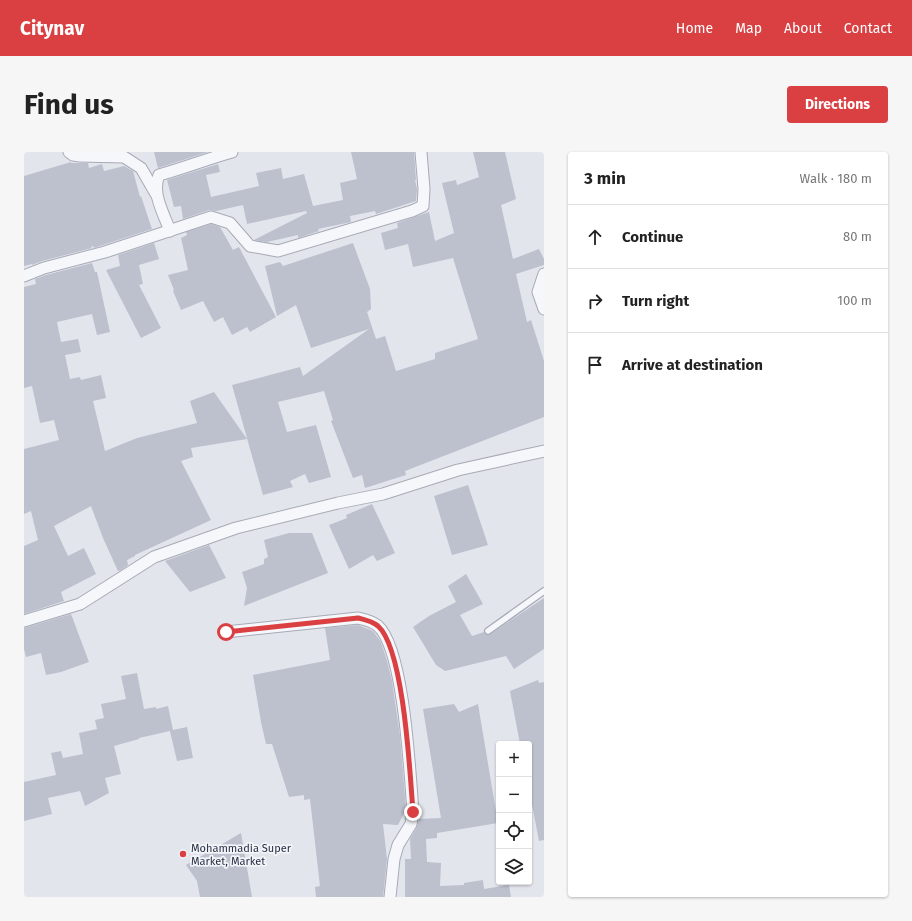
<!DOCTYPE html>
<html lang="en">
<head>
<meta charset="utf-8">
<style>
  body { margin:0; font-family:"Fira Sans",sans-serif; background:#f6f6f6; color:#222 }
  .controls { position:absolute; right:12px; bottom:12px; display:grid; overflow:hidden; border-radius:4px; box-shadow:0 1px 3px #0004 }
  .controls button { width:36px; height:36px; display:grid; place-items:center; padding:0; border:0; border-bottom:1px solid #e0e0e0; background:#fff; color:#222; font:20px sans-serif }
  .stop { position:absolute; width:12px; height:12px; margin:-9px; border:3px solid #da3f41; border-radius:50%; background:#fff }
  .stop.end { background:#da3f41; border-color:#fff; box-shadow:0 1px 4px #0008 }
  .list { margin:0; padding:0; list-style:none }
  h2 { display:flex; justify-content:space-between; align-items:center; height:52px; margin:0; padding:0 16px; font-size:17px }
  h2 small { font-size:13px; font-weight:400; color:#767676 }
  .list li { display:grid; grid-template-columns:26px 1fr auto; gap:12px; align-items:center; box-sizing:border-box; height:64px; padding:0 16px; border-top:1px solid #e0e0e0 }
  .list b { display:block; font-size:15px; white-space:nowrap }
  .list em { font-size:13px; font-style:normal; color:#767676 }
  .icon { flex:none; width:22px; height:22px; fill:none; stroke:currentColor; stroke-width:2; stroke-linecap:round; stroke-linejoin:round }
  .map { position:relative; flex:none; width:520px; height:745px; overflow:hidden; border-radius:4px }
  header { display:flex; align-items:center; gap:24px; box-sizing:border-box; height:56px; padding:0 20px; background:#da3f41; color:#fff }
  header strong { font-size:19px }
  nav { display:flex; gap:22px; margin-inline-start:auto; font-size:14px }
  .intro { display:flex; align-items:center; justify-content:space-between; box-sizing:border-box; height:96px; padding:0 24px }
  h1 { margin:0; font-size:28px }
  .button { padding:10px 18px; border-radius:4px; background:#da3f41; color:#fff; font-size:14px; font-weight:700 }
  main { display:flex; gap:24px; padding:0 24px }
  aside { flex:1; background:#fff; border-radius:4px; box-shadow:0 1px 3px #0004 }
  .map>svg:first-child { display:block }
</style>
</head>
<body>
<header>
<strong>Citynav</strong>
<nav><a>Home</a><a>Map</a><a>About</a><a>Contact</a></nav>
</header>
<div class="intro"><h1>Find us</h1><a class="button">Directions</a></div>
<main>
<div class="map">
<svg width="520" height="745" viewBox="0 0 520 745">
  <rect width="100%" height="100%" fill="#e3e5ec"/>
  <g fill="#bdc0cd">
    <path d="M 130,0 L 184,0 L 134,16 Z"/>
    <path d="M 327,0 L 390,0 L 392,28 L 391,28 L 393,37 L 392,49 L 352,62 L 351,59 L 326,64 L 327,70 L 294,77 L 295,79 L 274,86 L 274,83 L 243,90 L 230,88 L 283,61 L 282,59 L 223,72 L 219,53 L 192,59 L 185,58 L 159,67 L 157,54 L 150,55 L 143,28 L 194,12 L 196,20 L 182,23 L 187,45 L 235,34 L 232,21 L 257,16 L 259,27 L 280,22 L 289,54 L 319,48 L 316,31 L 333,27 Z"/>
    <path d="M 449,0 L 481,0 L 492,47 L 477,53 L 489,107 L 515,97 L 520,107 L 520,113 L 492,122 L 503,170 L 507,168 L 520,209 L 520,265 L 381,319 L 382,323 L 341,336 L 338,323 L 329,326 L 307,269 L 309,268 L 300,239 L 254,250 L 263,280 L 292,273 L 307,325 L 285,331 L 281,322 L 266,329 L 269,335 L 239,343 L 208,233 L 276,215 L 279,224 L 345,177 L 287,196 L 272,153 L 253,164 L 241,114 L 256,110 L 259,114 L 329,91 L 346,137 L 347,157 L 343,160 L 352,187 L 361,184 L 372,219 L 411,207 L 411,201 L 454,187 L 429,106 L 389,115 L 384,92 L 361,98 L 357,81 L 374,76 L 373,71 L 405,60 L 411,89 L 430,81 L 418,31 L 432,28 L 433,33 L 455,25 Z"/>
    <path d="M 47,10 L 47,11 L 64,11 L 65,16 L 78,12 L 80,19 L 100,14 L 109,19 L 116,45 L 117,44 L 128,77 L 79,93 L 70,96 L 69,94 L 67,95 L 68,96 L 18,109 L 8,113 L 8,112 L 0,114 L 0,24 Z"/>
    <path d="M 187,72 L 196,75 L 209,98 L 215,95 L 252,165 L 226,180 L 223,175 L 208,183 L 199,165 L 190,170 L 179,149 L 157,158 L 149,139 L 150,138 L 144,123 L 164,118 L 157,86 L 163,83 L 162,80 Z"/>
    <path d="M 130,91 L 135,107 L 115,113 L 119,132 L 115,133 L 137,176 L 117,186 L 82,118 L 96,114 L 94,103 Z"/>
    <path d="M 68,111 L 71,120 L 73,120 L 86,180 L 73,183 L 68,162 L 33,170 L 37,190 L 54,187 L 57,200 L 41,203 L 46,227 L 56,225 L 57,228 L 77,223 L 82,246 L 69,249 L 81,299 L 113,286 L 173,271 L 166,249 L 190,240 L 223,287 L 167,296 L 169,305 L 157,309 L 187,368 L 111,403 L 111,404 L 103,408 L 104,413 L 97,418 L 94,419 L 79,386 L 67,354 L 30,374 L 44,404 L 60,396 L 72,422 L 37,440 L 40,449 L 0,462 L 0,394 L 14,388 L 7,359 L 0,362 L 0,297 L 35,288 L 30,268 L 16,271 L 8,234 L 0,236 L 0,135 L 12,132 L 11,127 L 22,123 Z"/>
    <path d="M 444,333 L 464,393 L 428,403 L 410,344 Z"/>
    <path d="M 348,352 L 371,401 L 353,409 L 349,403 L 325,417 L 305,373 L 323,366 L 322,363 Z"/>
    <path d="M 265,381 L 288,381 L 304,421 L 220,454 L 223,436 L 218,420 L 240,412 L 240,407 L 244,405 L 240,388 Z"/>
    <path d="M 185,393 L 202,426 L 166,440 L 141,409 Z"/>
    <path d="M 442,422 L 459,452 L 436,463 L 448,484 L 460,480 L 463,483 L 466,482 L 520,446 L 520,497 L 490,517 L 482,504 L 421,519 L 412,513 L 389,475 L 405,464 L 432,450 L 424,434 Z"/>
    <path d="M 47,462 L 65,510 L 37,520 L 22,523 L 17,501 L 2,505 L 0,497 L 0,476 Z"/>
    <path d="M 334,473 L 349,479 L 357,490 L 363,509 L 368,529 L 376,584 L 382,657 L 374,673 L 359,672 L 363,707 L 359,745 L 292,745 L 291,735 L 296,734 L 286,647 L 280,648 L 280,643 L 265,645 L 248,592 L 242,592 L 237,570 L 229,523 L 306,508 L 301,476 Z"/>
    <path d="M 113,521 L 120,557 L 132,555 L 132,557 L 144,554 L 149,578 L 163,575 L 169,606 L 153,609 L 146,579 L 115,586 L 115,587 L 90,594 L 97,622 L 81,626 L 85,641 L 61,654 L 56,639 L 24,646 L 28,662 L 0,669 L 0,630 L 32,623 L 27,601 L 37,599 L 39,606 L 59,602 L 55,581 L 73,577 L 71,568 L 80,566 L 77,552 L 102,547 L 97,524 Z"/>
    <path d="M 514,528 L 515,531 L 520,530 L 520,688 L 515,689 L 505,637 L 505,592 L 496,592 L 486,539 Z"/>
    <path d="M 430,552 L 435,560 L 454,552 L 474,671 L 413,681 L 413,686 L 402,687 L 403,710 L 417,711 L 416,734 L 440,733 L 440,731 L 459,728 L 460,737 L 485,733 L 487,745 L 381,745 L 381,707 L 387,707 L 386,687 L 393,675 L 395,667 L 417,666 L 399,557 Z"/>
    <path d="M 217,681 L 228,745 L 176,745 L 173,729 L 162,713 Z"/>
  </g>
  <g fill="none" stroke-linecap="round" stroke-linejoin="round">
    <defs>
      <path id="lane" d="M 464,479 L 520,439"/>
      <g id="street">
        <path d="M 45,0 L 49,3 L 56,4 L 100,5 L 117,16 L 132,42"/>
        <path d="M 146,79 C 140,62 127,41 135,23 C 160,16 183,7 208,0"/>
        <path d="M 520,122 L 514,140 L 520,157"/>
        <path d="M 0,124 L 20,116 L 81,100 L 187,65 L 206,71 L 226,94 L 254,99 L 388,59 L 399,54 L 400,37 L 397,0"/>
        <path d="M 0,469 L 56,452 L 130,405 L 212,376 L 314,351 L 359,342 L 434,318 L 520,299"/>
        <path d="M 202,480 L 334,466 C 342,468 348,469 354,474 C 380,497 386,622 389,660 L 387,672 L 374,693 L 370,707 L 366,745"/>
      </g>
    </defs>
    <use href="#lane" stroke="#a7abb7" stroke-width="8"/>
    <use href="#street" stroke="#a7abb7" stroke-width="13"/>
    <use href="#lane" stroke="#f6f7fa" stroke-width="5.5"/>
    <use href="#street" stroke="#f6f7fa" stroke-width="11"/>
  </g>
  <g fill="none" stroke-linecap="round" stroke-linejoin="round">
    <path stroke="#da3f41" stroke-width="5" d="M 202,480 L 334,466 C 342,468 348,469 354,474 C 380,497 386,622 389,660"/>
  </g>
  <circle fill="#da3f41" stroke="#f3f5f9" stroke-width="1.5" cx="159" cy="702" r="4"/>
  <g text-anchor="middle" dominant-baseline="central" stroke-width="3.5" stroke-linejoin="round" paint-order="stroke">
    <g font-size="11" fill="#293046" stroke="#f3f5f9" text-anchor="start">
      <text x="167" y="696">Mohammadia Super<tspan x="167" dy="13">Market, Market</tspan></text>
    </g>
  </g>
</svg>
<div class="controls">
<button>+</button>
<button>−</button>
<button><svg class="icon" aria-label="locate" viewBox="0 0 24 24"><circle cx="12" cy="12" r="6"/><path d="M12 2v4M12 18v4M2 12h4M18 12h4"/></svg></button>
<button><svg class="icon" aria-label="layers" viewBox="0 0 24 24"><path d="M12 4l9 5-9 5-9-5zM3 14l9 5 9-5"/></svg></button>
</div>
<div class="stop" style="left:202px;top:480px"></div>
<div class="stop end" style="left:389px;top:660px"></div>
</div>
<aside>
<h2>3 min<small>Walk · 180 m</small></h2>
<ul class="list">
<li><svg class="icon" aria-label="ahead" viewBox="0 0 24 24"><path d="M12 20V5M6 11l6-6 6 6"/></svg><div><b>Continue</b></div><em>80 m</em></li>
<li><svg class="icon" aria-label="right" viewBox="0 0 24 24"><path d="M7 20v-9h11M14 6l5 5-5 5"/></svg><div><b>Turn right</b></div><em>100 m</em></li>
<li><svg class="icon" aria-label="arrive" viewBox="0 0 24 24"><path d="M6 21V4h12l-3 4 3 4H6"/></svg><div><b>Arrive at destination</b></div></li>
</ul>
</aside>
</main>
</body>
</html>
